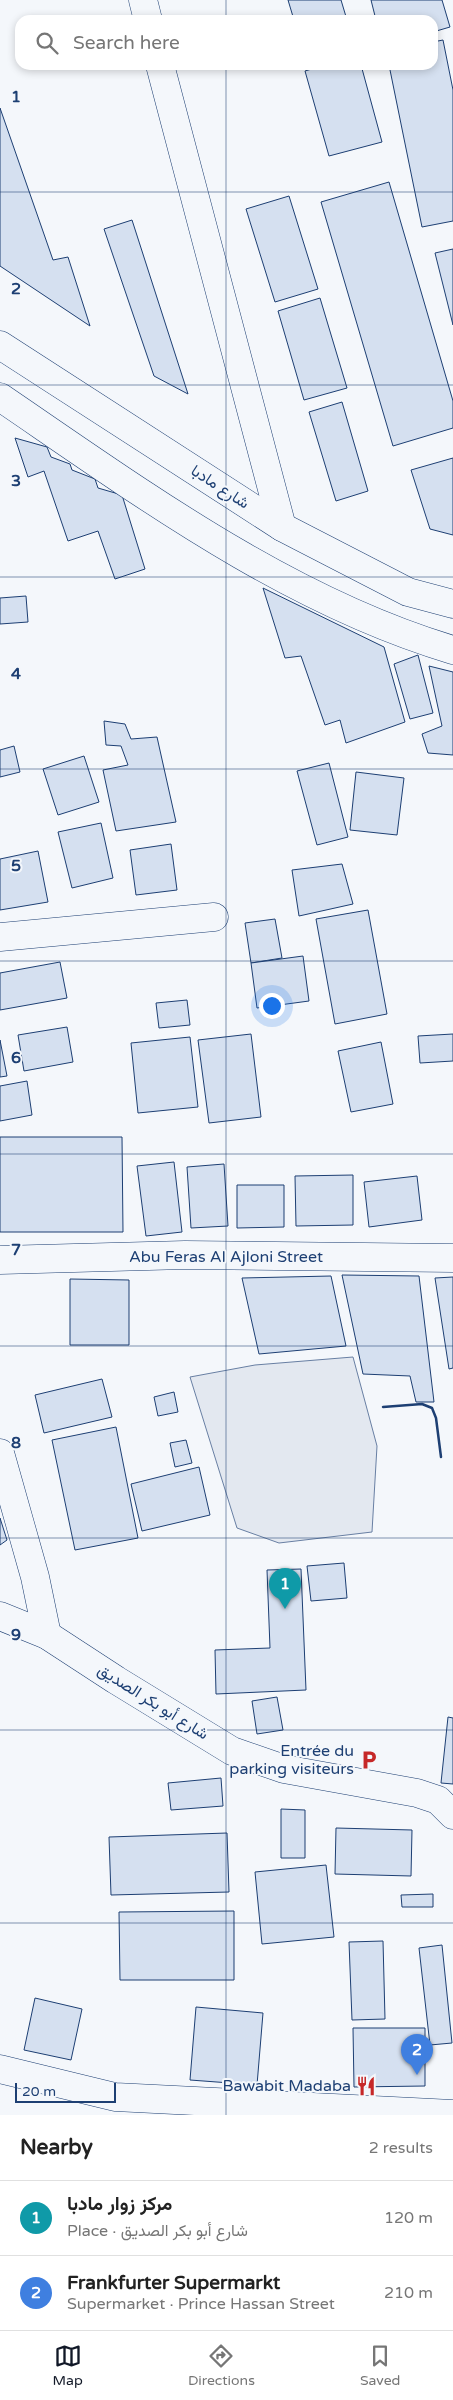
<!DOCTYPE html>
<html lang="en">
<head>
<meta charset="utf-8">
<style>
  body { margin:0; font-family:"Varela Round",Vazirmatn,sans-serif; background:#f2f2f2; color:#222 }
  .scale { position:absolute; left:15px; bottom:12px; width:101px; box-sizing:border-box; padding-left:5px; border:2px solid #1d3f73; border-top:0; font-size:14px; line-height:18px; white-space:nowrap; color:#1d3f73; -webkit-text-stroke:4px #f4f7fb; paint-order:stroke }
  .you { position:absolute; left:271px; top:1005px; width:18px; height:18px; margin:-12px; border:4px solid #fff; border-radius:50%; background:#1a73e8; box-shadow:0 0 0 8px #1a73e833 }
  .badge { display:grid; place-items:center; width:32px; height:32px; border-radius:50%; background:#111827; color:#fff; font-size:16px; font-weight:700 }
  .pin { position:absolute; translate:-50% -41px; filter:drop-shadow(0 1px 2px #0008) }
  .pin::after { content:''; position:absolute; top:26px; width:18px; height:15px; background:inherit; clip-path:polygon(0 0,100% 0,50% 100%) }
  .list { margin:0; padding:0; list-style:none }
  h2 { display:flex; justify-content:space-between; align-items:center; height:65px; margin:0; padding:0 20px; font-size:21px }
  h2 small { font-size:16px; font-weight:400; color:#767676 }
  .list li { display:grid; grid-template-columns:32px 1fr auto; gap:15px; align-items:center; box-sizing:border-box; height:75px; padding:0 20px; border-top:1px solid #e0e0e0 }
  .list b { display:block; font-size:19px; white-space:nowrap }
  .list p { margin:0; font-size:16px; white-space:nowrap; color:#767676 }
  .list em { font-size:16px; font-style:normal; color:#767676 }
  .icon { flex:none; width:28px; height:28px; fill:none; stroke:currentColor; stroke-width:2; stroke-linecap:round; stroke-linejoin:round }
  .map { position:relative; flex:none; width:453px; height:2115px; overflow:hidden }
  .search { position:absolute; background:#fff; box-shadow:0 2px 8px #0003; left:15px; right:15px; top:15px; height:55px; display:flex; align-items:center; gap:12px; box-sizing:border-box; padding:0 18px; border-radius:15px; color:#767676; font-size:19px }
  .sheet { height:215px; background:#fff }
  nav { display:flex; justify-content:space-around; align-items:center; box-sizing:border-box; height:70px; border-top:1px solid #e0e0e0; background:#fff; font-size:14px; color:#767676 }
  nav a { display:grid; justify-items:center; gap:2px }
  nav .on { color:#111827 }
  .map>svg:first-child { display:block }
</style>
</head>
<body>
<div class="map">
<svg width="453" height="2115" viewBox="0 0 453 2115">
  <rect width="100%" height="100%" fill="#f4f7fb"/>
  <path fill="#e3e8f0" stroke="#687fa3" d="M 353,1357 L 377,1446 L 372,1532 L 279,1543 L 237,1528 L 190,1377 L 255,1365 Z"/>
  <g fill="#d5e0f0" stroke="#1d3f73">
    <path d="M 288,0 L 341,0 L 347,20 L 294,20 Z"/>
    <path d="M 371,0 L 442,0 L 450,27 L 433,32 L 433,20 L 376,20 Z"/>
    <path d="M 443,40 L 453,90 L 453,221 L 422,227 L 389,65 L 433,65 L 433,42 Z"/>
    <path d="M 325,65 L 361,65 L 382,142 L 329,156 L 305,71 Z"/>
    <path d="M 0,108 L 53,260 L 68,257 L 90,326 L 0,266 Z"/>
    <path d="M 389,182 L 453,401 L 453,428 L 393,446 L 321,202 Z"/>
    <path d="M 289,196 L 318,289 L 275,302 L 246,209 Z"/>
    <path d="M 132,220 L 188,394 L 154,376 L 104,229 Z"/>
    <path d="M 453,249 L 453,325 L 435,253 Z"/>
    <path d="M 320,298 L 347,388 L 304,400 L 278,311 Z"/>
    <path d="M 342,402 L 368,491 L 336,501 L 309,412 Z"/>
    <path d="M 15,438 L 47,447 L 51,457 L 70,464 L 72,470 L 95,479 L 98,488 L 122,495 L 145,569 L 115,579 L 98,531 L 68,541 L 44,471 L 28,477 Z"/>
    <path d="M 453,458 L 453,535 L 430,529 L 411,470 Z"/>
    <path d="M 263,588 L 384,647 L 405,722 L 346,743 L 340,720 L 325,725 L 301,656 L 285,658 Z"/>
    <path d="M 26,596 L 28,622 L 0,624 L 0,598 Z"/>
    <path d="M 418,655 L 433,713 L 410,719 L 394,664 Z"/>
    <path d="M 429,666 L 453,672 L 453,755 L 428,753 L 422,734 L 442,726 Z"/>
    <path d="M 104,721 L 125,724 L 131,739 L 157,737 L 176,822 L 116,831 L 103,770 L 128,765 L 121,746 L 106,745 Z"/>
    <path d="M 14,746 L 20,772 L 0,777 L 0,750 Z"/>
    <path d="M 84,756 L 99,802 L 58,815 L 43,769 Z"/>
    <path d="M 329,763 L 348,837 L 317,845 L 297,771 Z"/>
    <path d="M 356,772 L 404,778 L 397,835 L 350,830 Z"/>
    <path d="M 101,823 L 113,878 L 72,888 L 58,832 Z"/>
    <path d="M 171,844 L 177,890 L 136,895 L 130,850 Z"/>
    <path d="M 38,851 L 48,902 L 0,910 L 0,859 Z"/>
    <path d="M 342,864 L 353,904 L 299,916 L 292,870 Z"/>
    <path d="M 368,910 L 387,1014 L 335,1024 L 316,919 Z"/>
    <path d="M 275,919 L 282,958 L 251,963 L 245,923 Z"/>
    <path d="M 303,956 L 309,1001 L 257,1008 L 251,963 Z"/>
    <path d="M 60,962 L 67,998 L 0,1010 L 0,973 Z"/>
    <path d="M 187,1000 L 190,1025 L 159,1028 L 156,1003 Z"/>
    <path d="M 67,1027 L 73,1062 L 24,1071 L 18,1035 Z"/>
    <path d="M 251,1034 L 261,1117 L 209,1123 L 198,1040 Z"/>
    <path d="M 453,1034 L 453,1061 L 420,1063 L 418,1036 Z"/>
    <path d="M 190,1037 L 198,1107 L 138,1113 L 131,1043 Z"/>
    <path d="M 0,1040 L 7,1076 L 0,1077 Z"/>
    <path d="M 381,1042 L 393,1104 L 351,1112 L 338,1051 Z"/>
    <path d="M 27,1081 L 32,1115 L 0,1121 L 0,1086 Z"/>
    <path d="M 0,1137 L 122,1137 L 123,1232 L 0,1232 Z"/>
    <path d="M 174,1162 L 182,1232 L 146,1236 L 137,1166 Z"/>
    <path d="M 224,1164 L 228,1226 L 191,1228 L 187,1167 Z"/>
    <path d="M 353,1175 L 353,1225 L 296,1226 L 295,1176 Z"/>
    <path d="M 417,1176 L 422,1220 L 369,1227 L 364,1182 Z"/>
    <path d="M 237,1185 L 284,1185 L 284,1227 L 237,1228 Z"/>
    <path d="M 342,1275 L 419,1276 L 434,1402 L 416,1402 L 410,1376 L 363,1374 Z"/>
    <path d="M 331,1276 L 346,1346 L 259,1354 L 242,1278 Z"/>
    <path d="M 453,1277 L 453,1368 L 449,1369 L 435,1278 Z"/>
    <path d="M 70,1279 L 129,1280 L 129,1345 L 70,1345 Z"/>
    <path d="M 102,1379 L 112,1417 L 44,1433 L 35,1395 Z"/>
    <path d="M 174,1392 L 178,1412 L 158,1416 L 154,1397 Z"/>
    <path d="M 116,1427 L 138,1538 L 75,1550 L 52,1440 Z"/>
    <path d="M 186,1440 L 192,1463 L 175,1467 L 170,1443 Z"/>
    <path d="M 199,1467 L 210,1515 L 142,1531 L 131,1484 Z"/>
    <path d="M 0,1518 L 7,1540 L 0,1545 Z"/>
    <path d="M 344,1563 L 347,1598 L 311,1601 L 307,1566 Z"/>
    <path d="M 301,1569 L 306,1690 L 216,1694 L 215,1650 L 270,1648 L 267,1570 Z"/>
    <path d="M 277,1697 L 283,1730 L 257,1734 L 252,1701 Z"/>
    <path d="M 448,1717 L 453,1718 L 453,1784 L 441,1783 Z"/>
    <path d="M 221,1778 L 223,1806 L 171,1810 L 168,1783 Z"/>
    <path d="M 281,1809 L 305,1810 L 305,1858 L 281,1858 Z"/>
    <path d="M 336,1828 L 412,1830 L 411,1876 L 335,1874 Z"/>
    <path d="M 227,1833 L 229,1892 L 111,1895 L 109,1837 Z"/>
    <path d="M 326,1865 L 334,1937 L 262,1944 L 255,1872 Z"/>
    <path d="M 433,1894 L 433,1907 L 402,1907 L 401,1895 Z"/>
    <path d="M 234,1911 L 234,1980 L 120,1980 L 119,1912 Z"/>
    <path d="M 383,1941 L 385,2019 L 352,2020 L 349,1942 Z"/>
    <path d="M 442,1945 L 452,2043 L 430,2045 L 419,1948 Z"/>
    <path d="M 35,1998 L 82,2009 L 71,2060 L 24,2050 Z"/>
    <path d="M 196,2007 L 263,2013 L 257,2085 L 190,2080 Z"/>
    <path d="M 353,2028 L 425,2028 L 425,2086 L 354,2087 Z"/>
  </g>
  <g fill="none" stroke-linecap="round" stroke-linejoin="round">
    <defs>
      <g id="street">
        <path d="M 143,0 L 148,20"/>
        <path d="M 160,65 L 282,527"/>
        <path d="M 0,937 L 214,917"/>
        <path d="M 0,1260 L 185,1255 L 453,1258"/>
        <path d="M 0,1453 L 35,1577 L 47,1635"/>
        <path d="M 0,1616 L 47,1635 L 116,1680 L 232,1751 L 284,1769 L 417,1793 L 438,1800 L 453,1815"/>
        <path d="M 0,2069 L 115,2097 L 453,2114"/>
      </g>
      <g id="primary">
        <path d="M 0,345 L 282,527 L 408,592 L 453,604"/>
        <path d="M 0,397 C 141,493 288,601 453,650"/>
      </g>
    </defs>
    <use href="#street" stroke="#1d3f73" stroke-width="29"/>
    <use href="#primary" stroke="#1d3f73" stroke-width="29"/>
    <use href="#street" stroke="#f4f7fb" stroke-width="28"/>
    <use href="#primary" stroke="#f4f7fb" stroke-width="28"/>
    <path stroke="#1d3f73" stroke-width="2.5" d="M 383,1407 L 422,1404 L 432,1408 L 436,1418 L 441,1457"/>
  </g>
  <path fill="none" stroke="#1d3f73" stroke-width="1" stroke-opacity="0.55" d="M 226,0 L 226,20M 226,65 L 226,2115M 0,192 L 453,192M 0,385 L 453,385M 0,577 L 453,577M 0,769 L 453,769M 0,961 L 453,961M 0,1154 L 453,1154M 0,1346 L 453,1346M 0,1538 L 453,1538M 0,1730 L 453,1730M 0,1923 L 453,1923"/>
  <defs>
    <symbol id="parking-bare" viewBox="-9 -9 18 18"><path d="M-3.5-5.5H1a3.5 3.5 0 0 1 0 7H-1V5.5H-3.5ZM-1-3.4V-.6H.8a1.4 1.4 0 0 0 0-2.8Z" fill="#c62828" stroke="#f4f7fb" stroke-width="2.5" paint-order="stroke"/></symbol>
    <symbol id="restaurant-bare" viewBox="-9 -9 18 18"><path d="M-5-6h1v4h1v-4h1v4h1v-4h1v5L-1.5 .5V6h-2V.5L-5-1ZM5-6V6H3V1.5H1.5Q1.5-4 5-6Z" fill="#c62828" stroke="#f4f7fb" stroke-width="2.5" paint-order="stroke"/></symbol>
  </defs>
  <g fill-rule="evenodd">
    <use href="#parking-bare" x="355" y="1746" width="28" height="28"/>
    <use href="#restaurant-bare" x="352" y="2072" width="28" height="28"/>
  </g>
  <g text-anchor="middle" dominant-baseline="central" stroke-width="4" stroke-linejoin="round" paint-order="stroke">
    <g font-size="16" fill="#1d3f73" stroke="#f4f7fb">
      <text transform="translate(220 487) rotate(33)">شارع مادبا</text>
      <text x="226" y="1257">Abu Feras Al Ajloni Street</text>
      <text transform="translate(153 1702) rotate(32)">شارع أبو بكر الصديق</text>
    </g>
    <g font-size="16" fill="#1d3f73" stroke="#f4f7fb" text-anchor="end">
      <text x="354" y="1751">Entrée du<tspan x="354" dy="18">parking visiteurs</tspan></text>
      <text x="351" y="2086">Bawabit Madaba</text>
    </g>
  </g>
  <g font-size="16" text-anchor="middle" font-weight="bold" fill="#1d3f73" stroke="#f4f7fb" stroke-width="4" stroke-linejoin="round" paint-order="stroke">
    <text x="16" y="102">1</text>
    <text x="16" y="294">2</text>
    <text x="16" y="486">3</text>
    <text x="16" y="679">4</text>
    <text x="16" y="871">5</text>
    <text x="16" y="1063">6</text>
    <text x="16" y="1255">7</text>
    <text x="16" y="1448">8</text>
    <text x="16" y="1640">9</text>
  </g>
</svg>
<div class="scale">20 m</div>
<div class="you"></div>
<div class="pin badge" style="left:285px;top:1609px;background:#0f9aa8">1</div>
<div class="pin badge" style="left:417px;top:2075px;background:#3f7fe0">2</div>
<div class="search"><svg class="icon" aria-label="search" viewBox="0 0 24 24"><circle cx="10" cy="10" r="6"/><path d="M15 15l6 6"/></svg>Search here</div>
</div>
<section class="sheet">
<h2>Nearby<small>2 results</small></h2>
<ul class="list">
<li><span class="badge" style="background:#0f9aa8">1</span><div><b>مركز زوار مادبا</b><p>Place · شارع أبو بكر الصديق</p></div><em>120 m</em></li>
<li><span class="badge" style="background:#3f7fe0">2</span><div><b>Frankfurter Supermarkt</b><p>Supermarket · Prince Hassan Street</p></div><em>210 m</em></li>
</ul>
</section>
<nav>
<a class="on"><svg class="icon" aria-label="map" viewBox="0 0 24 24"><path d="M3 6l6-2 6 2 6-2v14l-6 2-6-2-6 2zM9 4v14M15 6v14"/></svg>Map</a>
<a><svg class="icon" aria-label="directions" viewBox="0 0 24 24"><path d="M12 3l9 9-9 9-9-9zM9 14v-3h6M13 9l2 2-2 2"/></svg>Directions</a>
<a><svg class="icon" aria-label="saved" viewBox="0 0 24 24"><path d="M7 4h10v16l-5-4-5 4z"/></svg>Saved</a>
</nav>
</body>
</html>
